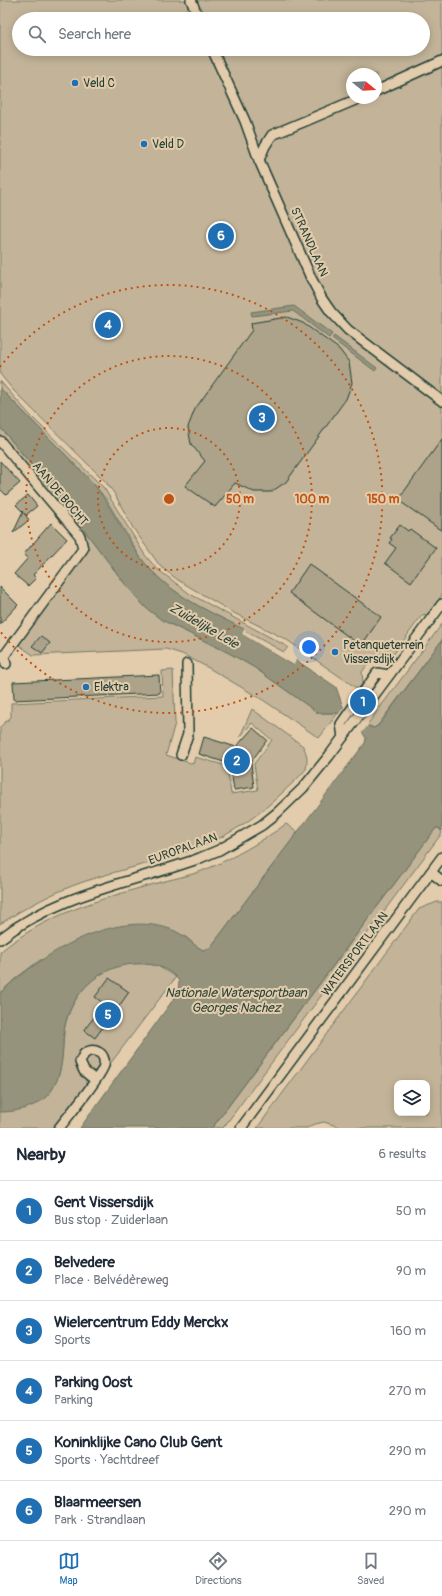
<!DOCTYPE html>
<html lang="en">
<head>
<meta charset="utf-8">
<style>
  body { margin:0; font-family:Pangolin,sans-serif; background:#f2f2f3; color:#1f2937 }
  .controls { position:absolute; right:12px; bottom:12px; display:grid; overflow:hidden; border-radius:8px; box-shadow:0 2px 10px #0003 }
  .controls button { width:36px; height:36px; display:grid; place-items:center; padding:0; border:0; border-bottom:1px solid #e0e1e3; background:#fff; color:#1f2937; font:20px sans-serif }
  .compass { position:absolute; left:346px; top:68px; width:36px; height:36px; border-radius:50%; background:#fff; box-shadow:0 2px 10px #0003; rotate:108deg }
  .you { position:absolute; left:309px; top:647px; width:14px; height:14px; margin:-10px; border:3px solid #fff; border-radius:50%; background:#1a73e8; box-shadow:0 0 0 6px #1a73e833 }
  .badge { display:grid; place-items:center; width:26px; height:26px; border-radius:50%; background:#1f6fb2; color:#fff; font-size:13px; font-weight:700 }
  .pin { position:absolute; translate:-50% -50%; border:2px solid #fff; box-shadow:0 1px 4px #0006 }
  .list { margin:0; padding:0; list-style:none }
  h2 { display:flex; justify-content:space-between; align-items:center; height:52px; margin:0; padding:0 16px; font-size:17px }
  h2 small { font-size:13px; font-weight:400; color:#747a83 }
  .list li { display:grid; grid-template-columns:26px 1fr auto; gap:12px; align-items:center; box-sizing:border-box; height:60px; padding:0 16px; border-top:1px solid #e0e1e3 }
  .list b { display:block; font-size:15px; white-space:nowrap }
  .list p { margin:0; font-size:13px; white-space:nowrap; color:#747a83 }
  .list em { font-size:13px; font-style:normal; color:#747a83 }
  .icon { flex:none; width:22px; height:22px; fill:none; stroke:currentColor; stroke-width:2; stroke-linecap:round; stroke-linejoin:round }
  .map { position:relative; flex:none; width:442px; height:1128px; overflow:hidden }
  .search { position:absolute; background:#fff; box-shadow:0 2px 10px #0003; left:12px; right:12px; top:12px; height:44px; display:flex; align-items:center; gap:10px; box-sizing:border-box; padding:0 14px; border-radius:22px; color:#747a83; font-size:15px }
  .sheet { height:412px; background:#fff }
  nav { display:flex; justify-content:space-around; align-items:center; box-sizing:border-box; height:56px; border-top:1px solid #e0e1e3; background:#fff; font-size:11px; color:#747a83 }
  nav a { display:grid; justify-items:center; gap:2px }
  nav .on { color:#1f6fb2 }
  .map>svg:first-child { display:block }
</style>
</head>
<body>
<div class="map">
<svg width="442" height="1128" viewBox="0 0 442 1128">
  <rect width="100%" height="100%" fill="#e3ccac"/>
  <filter id="ink" filterUnits="userSpaceOnUse"><feTurbulence type="fractalNoise" baseFrequency=".025" numOctaves="2"/><feDisplacementMap in="SourceGraphic" scale="8" xChannelSelector="R" yChannelSelector="G"/><feConvolveMatrix kernelMatrix="1 2 1 2 8 2 1 2 1" color-interpolation-filters="sRGB"/></filter>
  <g filter="url(#ink)">
    <g fill="#c3b499" stroke="#717866" fill-rule="evenodd">
      <path d="M 0,0 L 442,0 L 442,595 L 428,614 L 422,615 L 388,662 L 371,660 L 362,672 L 363,683 L 358,689 L 287,640 L 232,612 L 178,580 L 160,566 L 133,528 L 114,493 L 105,481 L 14,391 L 0,374 ZM 19,19 L 423,19 L 423,49 L 19,49 ZM 352,74 L 376,74 L 376,98 L 352,98 Z"/>
      <path d="M 0,381 L 30,415 L 104,488 L 145,555 L 156,568 L 190,594 L 288,647 L 284,652 L 191,602 L 165,584 L 143,562 L 106,499 L 93,483 L 3,391 L 0,388 Z"/>
      <path d="M 0,427 L 68,509 L 125,584 L 146,608 L 162,620 L 229,653 L 255,668 L 318,713 L 338,713 L 319,738 L 263,700 L 207,667 L 182,654 L 166,649 L 33,655 L 19,645 L 88,547 L 85,538 L 82,537 L 0,436 Z"/>
      <path d="M 442,624 L 442,640 L 378,725 L 374,728 L 367,725 Z"/>
      <path d="M 173,670 L 175,723 L 166,755 L 193,764 L 195,757 L 227,766 L 231,794 L 258,790 L 254,764 L 272,740 L 252,723 L 240,737 L 252,709 L 303,746 C 307,754 308,759 306,769 C 299,778 289,786 280,795 C 259,815 233,833 205,845 C 166,861 123,868 83,882 C 54,892 26,907 0,924 L 0,727 L 11,717 L 11,703 L 163,696 L 162,671 Z"/>
      <path d="M 286,824 L 298,832 L 210,948 L 203,950 L 196,946 L 184,935 L 40,960 L 16,978 L 0,993 L 0,952 C 44,915 100,899 154,884 C 171,879 190,876 207,869 C 235,857 261,842 286,824 Z"/>
      <path d="M 436,828 L 439,828 L 442,833 L 223,1128 L 213,1127 Z"/>
      <path d="M 437,902 L 442,902 L 442,1128 L 343,1128 L 324,1122 L 315,1124 L 307,1128 L 257,1128 L 419,909 ZM 397,1083 L 427,1083 L 427,1113 L 397,1113 Z"/>
      <path d="M 138,963 L 156,965 L 176,977 L 110,1064 C 110,1053 102,1045 90,1046 L 77,1066 L 78,1071 L 86,1079 L 86,1085 L 55,1128 L 0,1128 L 0,1060 L 49,1094 C 63,1076 62,1053 64,1032 C 67,1005 90,973 117,965 C 124,964 131,964 138,963 Z"/>
      <circle cx="93" cy="1063" r="8"/>
    </g>
    <g fill="#95937c" stroke="#66715f">
      <path d="M 294,306 L 332,334 L 329,338 L 293,311 L 252,316 L 251,312 Z"/>
      <path d="M 334,336 L 377,368 L 375,371 L 332,339 Z"/>
      <path d="M 0,388 L 93,483 C 113,508 125,539 145,563 C 171,595 208,611 244,629 L 242,634 L 293,665 L 296,660 L 336,687 L 343,707 L 370,727 L 374,728 L 379,725 L 442,640 L 442,831 L 439,828 L 436,828 L 212,1128 L 80,1128 L 178,993 L 179,981 C 169,967 152,963 136,964 C 99,965 69,995 64,1031 C 62,1050 64,1070 53,1088 C 43,1106 19,1112 0,1112 L 0,993 C 41,955 112,909 170,929 C 183,933 191,944 203,950 L 210,948 L 365,743 L 366,738 L 362,732 L 338,713 L 318,713 L 255,668 L 229,653 L 162,620 L 146,608 L 125,584 L 68,509 L 0,427 Z"/>
    </g>
    <g fill="#e3ccac">
      <path d="M 244,629 L 246,630 L 244,633 L 293,662 L 295,659 L 296,660 L 294,665 L 242,634 Z"/>
      <path d="M 345,706 L 369,724 L 361,734 L 338,715 Z"/>
    </g>
    <g fill="#ada38a" stroke="#1f3d34">
      <path d="M 287,317 L 303,323 L 339,349 L 349,362 L 352,383 L 346,399 L 286,482 L 271,492 L 254,492 L 235,483 L 215,507 L 185,486 L 205,461 L 191,444 L 188,427 L 195,409 L 252,330 L 251,323 Z"/>
      <path d="M 442,439 L 442,531 L 398,500 Z"/>
      <path d="M 0,461 L 20,483 L 6,495 L 0,489 Z"/>
      <path d="M 28,495 L 37,506 L 26,515 L 24,513 L 29,520 L 13,533 L 23,512 L 16,505 Z"/>
      <path d="M 51,523 L 67,539 L 33,575 L 36,578 L 28,586 L 14,574 L 28,558 L 24,554 Z"/>
      <path d="M 400,525 L 408,531 L 410,529 L 436,548 L 411,582 L 385,563 L 396,548 L 389,543 L 392,539 L 390,538 Z"/>
      <path d="M 309,564 L 381,617 L 361,646 L 289,593 Z"/>
      <path d="M 0,587 L 18,605 L 0,624 Z"/>
      <path d="M 41,636 L 50,643 L 42,653 L 32,646 Z"/>
      <path d="M 159,675 L 160,693 L 14,700 L 13,682 Z"/>
      <path d="M 253,728 L 267,740 L 253,759 L 251,764 L 254,787 L 234,790 L 230,764 L 199,754 L 204,737 L 236,747 Z"/>
      <path d="M 109,978 L 129,992 L 115,1012 L 95,997 Z"/>
      <path d="M 96,1015 L 106,1023 L 95,1038 L 84,1030 Z"/>
    </g>
    <g fill="none" stroke-linecap="round" stroke-linejoin="round">
      <defs>
        <g id="minor">
          <path d="M 191,0 L 199,19"/>
          <path d="M 212,49 L 245,121 L 259,160 L 311,278 L 322,299 L 331,312 L 348,330 L 442,401"/>
          <path d="M 376,91 L 442,61"/>
          <path d="M 259,160 L 265,146 L 272,135 L 360,98"/>
          <path d="M 0,441 L 80,536 L 83,549 L 4,656 L 6,664"/>
          <path d="M 343,737 L 341,724 L 377,673 L 389,675"/>
          <path d="M 181,755 L 188,734 L 187,664"/>
          <path d="M 431,872 L 442,881"/>
          <path d="M 0,939 C 59,893 132,883 200,858 L 219,850 L 262,825 L 278,812 L 303,788 L 329,756 L 442,604"/>
          <path d="M 59,1128 C 67,1118 103,1074 104,1065 C 105,1060 103,1054 98,1052 C 93,1049 88,1051 84,1054 L 80,1062 L 84,1071 L 95,1080"/>
          <path d="M 241,1128 L 442,857"/>
        </g>
      </defs>
      <use href="#minor" stroke="#1f3d34" stroke-width="12"/>
      <use href="#minor" stroke="#e3ccac" stroke-width="9"/>
    </g>
  </g>
  <g fill="none" stroke="#c05314" stroke-width="2" stroke-dasharray="2 4">
    <circle cx="169" cy="499" r="71"/>
    <circle cx="169" cy="499" r="143"/>
    <path d="M0 367A214 214 0 1 1 0 631"/>
  </g>
  <g fill="#1f6fb2" stroke="#e3ccac" stroke-width="1.5">
    <circle cx="75" cy="83" r="4"/>
    <circle cx="144" cy="144" r="4"/>
    <circle cx="335" cy="652" r="4"/>
    <circle cx="86" cy="687" r="4"/>
  </g>
  <g text-anchor="middle" dominant-baseline="central" stroke-width="4" stroke-linejoin="round" paint-order="stroke">
    <g font-size="12" fill="#1f3d34" stroke="#e3ccac" text-anchor="start">
      <text x="83" y="83">Veld C</text>
      <text x="152" y="144">Veld D</text>
      <text x="343" y="645">Petanqueterrein<tspan x="343" dy="14">Vissersdijk</tspan></text>
      <text x="94" y="687">Elektra</text>
    </g>
    <g font-size="12" fill="#1f3d34" stroke="#e3ccac">
      <text transform="translate(309 242) rotate(66)">STRANDLAAN</text>
      <text transform="translate(60 494) rotate(50)">AAN DE BOCHT</text>
      <text transform="translate(183 849) rotate(-20)">EUROPALAAN</text>
      <text transform="translate(355 954) rotate(-53)">WATERSPORTLAAN</text>
    </g>
    <g font-size="13" font-style="italic" fill="#2b463b" stroke="#e3ccac">
      <text transform="translate(204 626) rotate(30)">Zuidelijke Leie</text>
      <text x="236" y="993">Nationale Watersportbaan<tspan x="236" dy="15">Georges Nachez</tspan></text>
    </g>
  </g>
  <circle cx="169" cy="499" r="6" fill="#c05314" stroke="#e3ccac" stroke-width="2"/>
  <g font-size="12" text-anchor="middle" font-weight="bold" fill="#c05314" stroke="#e3ccac" stroke-width="4" stroke-linejoin="round" paint-order="stroke">
    <text x="240" y="503">50 m</text>
    <text x="312" y="503">100 m</text>
    <text x="383" y="503">150 m</text>
  </g>
</svg>
<div class="controls">
<button><svg class="icon" aria-label="layers" viewBox="0 0 24 24"><path d="M12 4l9 5-9 5-9-5zM3 14l9 5 9-5"/></svg></button>
</div>
<svg class="compass" viewBox="-18 -18 36 36"><path d="M0-13l5 13h-10z" fill="#e53935"/><path d="M0 13l5-13h-10z" fill="#747a83"/></svg>
<div class="you"></div>
<div class="pin badge" style="left:363px;top:702px">1</div>
<div class="pin badge" style="left:237px;top:761px">2</div>
<div class="pin badge" style="left:262px;top:418px">3</div>
<div class="pin badge" style="left:108px;top:325px">4</div>
<div class="pin badge" style="left:108px;top:1015px">5</div>
<div class="pin badge" style="left:221px;top:236px">6</div>
<div class="search"><svg class="icon" aria-label="search" viewBox="0 0 24 24"><circle cx="10" cy="10" r="6"/><path d="M15 15l6 6"/></svg>Search here</div>
</div>
<section class="sheet">
<h2>Nearby<small>6 results</small></h2>
<ul class="list">
<li><span class="badge">1</span><div><b>Gent Vissersdijk</b><p>Bus stop · Zuiderlaan</p></div><em>50 m</em></li>
<li><span class="badge">2</span><div><b>Belvedere</b><p>Place · Belvédèreweg</p></div><em>90 m</em></li>
<li><span class="badge">3</span><div><b>Wielercentrum Eddy Merckx</b><p>Sports</p></div><em>160 m</em></li>
<li><span class="badge">4</span><div><b>Parking Oost</b><p>Parking</p></div><em>270 m</em></li>
<li><span class="badge">5</span><div><b>Koninklijke Cano Club Gent</b><p>Sports · Yachtdreef</p></div><em>290 m</em></li>
<li><span class="badge">6</span><div><b>Blaarmeersen</b><p>Park · Strandlaan</p></div><em>290 m</em></li>
</ul>
</section>
<nav>
<a class="on"><svg class="icon" aria-label="map" viewBox="0 0 24 24"><path d="M3 6l6-2 6 2 6-2v14l-6 2-6-2-6 2zM9 4v14M15 6v14"/></svg>Map</a>
<a><svg class="icon" aria-label="directions" viewBox="0 0 24 24"><path d="M12 3l9 9-9 9-9-9zM9 14v-3h6M13 9l2 2-2 2"/></svg>Directions</a>
<a><svg class="icon" aria-label="saved" viewBox="0 0 24 24"><path d="M7 4h10v16l-5-4-5 4z"/></svg>Saved</a>
</nav>
</body>
</html>
